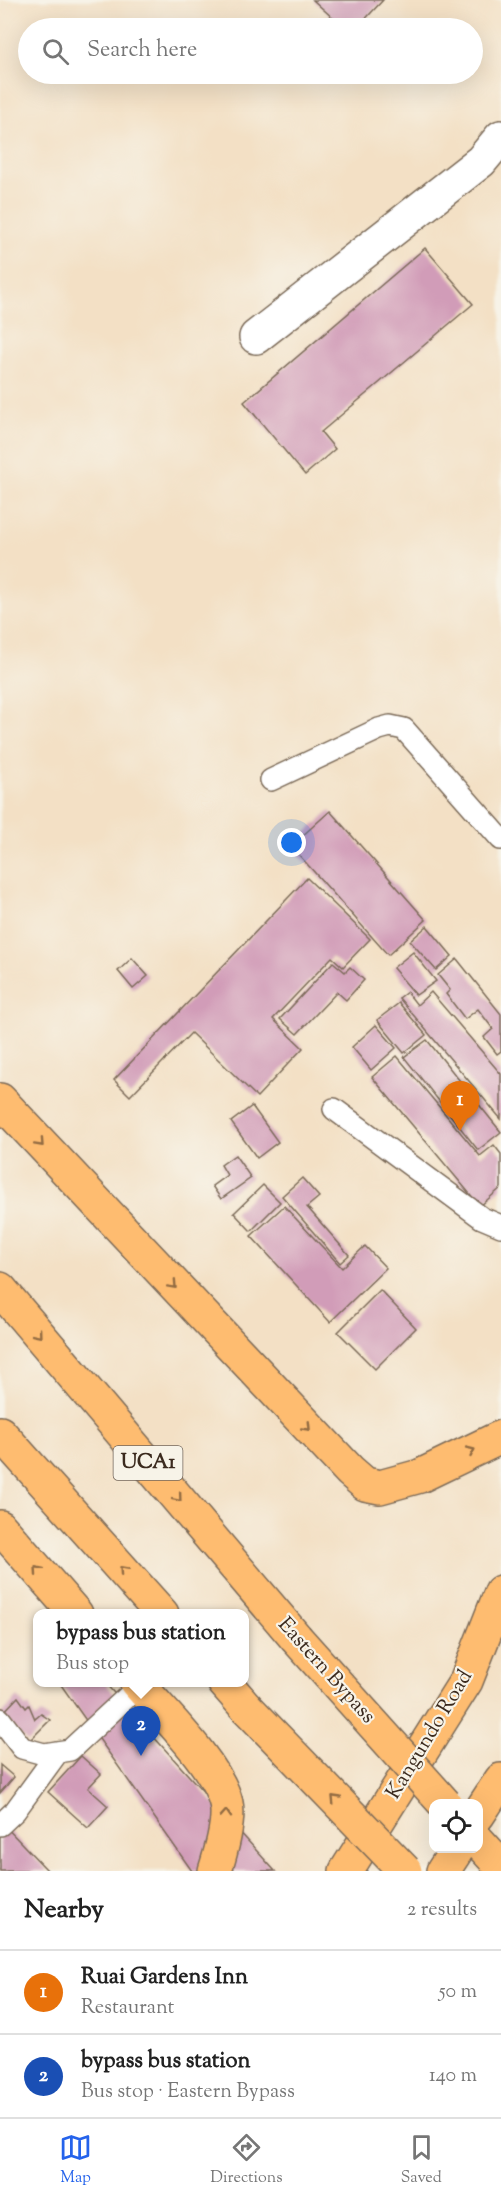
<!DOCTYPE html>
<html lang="en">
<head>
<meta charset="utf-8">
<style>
  body { margin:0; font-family:"Sorts Mill Goudy",serif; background:#f2f2f2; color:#222 }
  .controls { position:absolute; right:18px; bottom:18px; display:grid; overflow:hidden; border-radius:12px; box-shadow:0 6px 24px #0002 }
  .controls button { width:54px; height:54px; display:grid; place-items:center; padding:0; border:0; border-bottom:2px solid #e0e0e0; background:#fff; color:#222; font:30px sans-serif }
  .you { position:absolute; left:292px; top:843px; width:21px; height:21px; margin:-15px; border:4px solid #fff; border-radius:50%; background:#1a73e8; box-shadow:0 0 0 9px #1a73e833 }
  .badge { display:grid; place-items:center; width:39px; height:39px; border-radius:50%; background:#2563eb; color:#fff; font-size:20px; font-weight:700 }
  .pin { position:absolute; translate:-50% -50px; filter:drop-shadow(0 2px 3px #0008) }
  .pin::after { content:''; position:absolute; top:32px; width:21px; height:18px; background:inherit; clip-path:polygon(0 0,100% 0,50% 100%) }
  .popup { position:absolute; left:33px; top:1609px; width:216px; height:78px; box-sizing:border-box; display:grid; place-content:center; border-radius:12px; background:#fff; filter:drop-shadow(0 2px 4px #0005); font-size:20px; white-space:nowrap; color:#767676 }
  .popup b { font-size:22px; color:#222 }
  .popup::after { content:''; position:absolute; left:50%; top:100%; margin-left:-12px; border:12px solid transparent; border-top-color:#fff }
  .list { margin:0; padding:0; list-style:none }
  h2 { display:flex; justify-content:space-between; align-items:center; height:78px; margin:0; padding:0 24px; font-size:26px }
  h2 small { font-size:20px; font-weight:400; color:#767676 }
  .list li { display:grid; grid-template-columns:39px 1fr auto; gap:18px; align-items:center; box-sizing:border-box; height:84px; padding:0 24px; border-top:2px solid #e0e0e0 }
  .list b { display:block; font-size:22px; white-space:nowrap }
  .list p { margin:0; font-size:20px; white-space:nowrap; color:#767676 }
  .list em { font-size:20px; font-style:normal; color:#767676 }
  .icon { flex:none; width:33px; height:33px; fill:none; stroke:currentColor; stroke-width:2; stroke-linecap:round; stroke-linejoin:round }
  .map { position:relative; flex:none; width:501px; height:1871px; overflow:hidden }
  .search { position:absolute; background:#fff; box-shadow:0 6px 24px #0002; left:18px; right:18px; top:18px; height:66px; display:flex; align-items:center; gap:15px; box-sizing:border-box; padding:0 21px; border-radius:33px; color:#767676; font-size:22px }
  .sheet { height:246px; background:#fff }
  nav { display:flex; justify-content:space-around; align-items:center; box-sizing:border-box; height:84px; border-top:2px solid #e0e0e0; background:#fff; font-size:16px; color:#767676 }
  nav a { display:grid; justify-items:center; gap:3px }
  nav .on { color:#2563eb }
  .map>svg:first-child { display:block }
</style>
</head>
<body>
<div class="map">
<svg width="501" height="1871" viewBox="0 0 501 1871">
  <rect width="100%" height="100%" fill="#f7f3e8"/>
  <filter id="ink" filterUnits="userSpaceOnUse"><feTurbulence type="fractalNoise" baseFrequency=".0167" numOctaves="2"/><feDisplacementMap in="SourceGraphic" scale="12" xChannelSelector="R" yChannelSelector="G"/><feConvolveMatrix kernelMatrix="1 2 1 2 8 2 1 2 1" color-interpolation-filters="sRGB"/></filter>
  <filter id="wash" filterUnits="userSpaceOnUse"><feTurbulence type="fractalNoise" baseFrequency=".008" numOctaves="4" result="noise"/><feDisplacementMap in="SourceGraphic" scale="24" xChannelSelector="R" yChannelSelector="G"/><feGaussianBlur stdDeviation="1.35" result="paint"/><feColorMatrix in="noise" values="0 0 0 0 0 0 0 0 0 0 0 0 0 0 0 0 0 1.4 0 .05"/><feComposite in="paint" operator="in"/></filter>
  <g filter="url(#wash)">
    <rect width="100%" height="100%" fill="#f3e0c5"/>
    <g id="blocks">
      <g fill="#d19cb8">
        <path d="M 313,0 L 383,0 L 357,28 L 344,28 Z"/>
        <path d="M 425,248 L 473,304 L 321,432 L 335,449 L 305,475 L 244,402 Z"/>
        <path d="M 330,811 L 426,920 L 388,955 L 291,846 Z"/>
        <path d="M 307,878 L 370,939 L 343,967 L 332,957 L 273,1019 L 303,1048 L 257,1097 L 191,1033 L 130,1096 L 114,1080 Z"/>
        <path d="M 427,926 L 452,956 L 436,970 L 410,941 Z"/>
        <path d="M 413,952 L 436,981 L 416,995 L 393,968 Z"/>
        <path d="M 132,958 L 148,976 L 133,989 L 118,971 Z"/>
        <path d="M 457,959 L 501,1014 L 501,1051 L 497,1054 L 484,1037 L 493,1029 L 478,1009 L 465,1019 L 446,994 L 450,990 L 438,975 Z"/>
        <path d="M 333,962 L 345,972 L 350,967 L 364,980 L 346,1000 L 337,992 L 297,1034 L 280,1019 Z"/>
        <path d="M 407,992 L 417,1005 L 431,992 L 501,1074 L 501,1119 L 399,998 Z"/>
        <path d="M 399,1003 L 426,1035 L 404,1053 L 377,1020 Z"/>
        <path d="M 376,1025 L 396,1048 L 371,1070 L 352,1047 Z"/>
        <path d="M 427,1040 L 501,1132 L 478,1150 L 404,1057 Z"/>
        <path d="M 397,1056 L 480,1156 L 494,1145 L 501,1154 L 501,1188 L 480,1206 L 372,1077 Z"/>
        <path d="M 252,1106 L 278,1142 L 257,1158 L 231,1122 Z"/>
        <path d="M 235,1155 L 251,1178 L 221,1199 L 212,1186 L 227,1175 L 221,1165 Z"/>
        <path d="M 302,1178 L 319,1197 L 307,1207 L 349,1255 L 340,1263 L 282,1196 Z"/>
        <path d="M 263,1185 L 280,1202 L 251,1231 L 234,1213 Z"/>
        <path d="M 284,1206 L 342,1268 L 365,1246 L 386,1268 L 330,1322 L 251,1236 Z"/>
        <path d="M 380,1290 L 416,1328 L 375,1369 L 338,1332 Z"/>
        <path d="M 59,1682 L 104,1682 L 275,1871 L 192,1871 Z"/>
        <path d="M 18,1697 L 26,1708 L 29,1705 L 35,1719 L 41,1714 L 50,1720 L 28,1742 L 0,1716 Z"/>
        <path d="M 81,1756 L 101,1774 L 88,1788 L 108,1806 L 88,1828 L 48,1792 Z"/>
        <path d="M 0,1765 L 14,1777 L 0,1793 Z"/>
        <path d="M 0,1821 L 48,1871 L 0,1871 Z"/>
      </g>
    </g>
  </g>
  <g filter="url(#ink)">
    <use href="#blocks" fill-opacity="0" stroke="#7b6a58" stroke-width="1.5"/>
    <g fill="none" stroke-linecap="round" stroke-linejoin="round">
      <defs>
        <g id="lane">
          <path d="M 271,780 L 379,729 L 390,726 L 404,729 L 501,839"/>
          <path d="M 334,1109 L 482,1218 L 501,1226"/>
          <path d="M 0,1719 L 22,1748 L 44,1754 L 70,1750 L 139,1686"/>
          <path d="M 0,1825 L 15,1811 L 58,1752"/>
        </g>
        <path id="street" d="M 256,337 L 481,161 L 501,137"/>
        <g id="primary">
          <path d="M 0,1289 L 296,1638"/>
          <path d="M 0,1433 L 162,1614"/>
          <path d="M 224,1682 L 246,1707"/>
          <path d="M 478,1841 L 501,1866"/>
        </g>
        <g id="highway">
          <path d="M 0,1100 L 350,1471 L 365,1484 L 380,1487 L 420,1476 L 501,1437"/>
          <path d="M 0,1527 L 76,1614"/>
          <path d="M 136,1682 C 163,1713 217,1765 226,1803 C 230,1820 220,1855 215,1871"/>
          <path d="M 478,1815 L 501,1780"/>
          <path d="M 346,1871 L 466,1681 L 501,1592"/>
          <path d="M 443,1871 L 458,1848"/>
        </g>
      </defs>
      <use href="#lane" stroke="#7b6a58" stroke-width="24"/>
      <use href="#street" stroke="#7b6a58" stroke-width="36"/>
      <use href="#primary" stroke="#7b6a58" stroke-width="36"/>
      <use href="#highway" stroke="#7b6a58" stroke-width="36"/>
      <use href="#lane" stroke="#fff" stroke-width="21"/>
      <use href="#street" stroke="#fff" stroke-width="33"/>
      <use href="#primary" stroke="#febc70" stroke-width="33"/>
      <use href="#highway" stroke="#febc70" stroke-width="33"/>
      <defs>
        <g id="primary-bridge">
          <path d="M 296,1638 L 445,1804"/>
          <path d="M 246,1707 L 405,1871"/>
        </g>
      </defs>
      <use href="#primary-bridge" stroke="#7b6a58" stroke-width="36" stroke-linecap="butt"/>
      <use href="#primary-bridge" stroke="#febc70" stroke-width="33"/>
    </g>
    <defs><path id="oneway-chevron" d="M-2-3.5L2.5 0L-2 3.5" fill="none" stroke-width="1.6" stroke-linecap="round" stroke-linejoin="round" transform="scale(1.5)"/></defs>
    <g stroke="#936c43">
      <use href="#oneway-chevron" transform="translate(40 1143) rotate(47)"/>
      <use href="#oneway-chevron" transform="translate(173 1285) rotate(47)"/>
      <use href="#oneway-chevron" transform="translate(38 1334) rotate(50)"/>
      <use href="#oneway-chevron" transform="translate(307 1427) rotate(46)"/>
      <use href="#oneway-chevron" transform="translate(471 1451) rotate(-25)"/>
      <use href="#oneway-chevron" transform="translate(178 1498) rotate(50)"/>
      <use href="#oneway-chevron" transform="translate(38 1570) rotate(-131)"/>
      <use href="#oneway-chevron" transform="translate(123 1570) rotate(-132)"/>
      <use href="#oneway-chevron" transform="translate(335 1799) rotate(-134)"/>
      <use href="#oneway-chevron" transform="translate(226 1814) rotate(-86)"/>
    </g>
  </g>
  <g text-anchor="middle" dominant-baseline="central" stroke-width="4.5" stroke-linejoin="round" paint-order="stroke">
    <rect fill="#f7f3e8" stroke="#73665b" stroke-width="1.5" x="113.5" y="1446" width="69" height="34" rx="4.5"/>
    <g font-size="20" font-weight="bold" fill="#3b2a1e">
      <text x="148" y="1463">UCA1</text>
    </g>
    <g font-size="21" fill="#3b2a1e" stroke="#f7f3e8">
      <text transform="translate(326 1671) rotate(48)">Eastern Bypass</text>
      <text transform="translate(430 1735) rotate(-59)">Kangundo Road</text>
    </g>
  </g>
</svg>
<div class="controls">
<button><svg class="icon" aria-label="locate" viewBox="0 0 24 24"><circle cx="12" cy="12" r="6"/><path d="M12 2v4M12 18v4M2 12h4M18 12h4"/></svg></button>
</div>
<div class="you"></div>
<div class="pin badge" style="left:460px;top:1131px;background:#e8710a">1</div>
<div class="pin badge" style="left:141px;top:1756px;background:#1a4fb4">2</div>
<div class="popup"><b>bypass bus station</b>Bus stop</div>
<div class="search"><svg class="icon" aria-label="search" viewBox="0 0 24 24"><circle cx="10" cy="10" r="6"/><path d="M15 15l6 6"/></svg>Search here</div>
</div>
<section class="sheet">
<h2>Nearby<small>2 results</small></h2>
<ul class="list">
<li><span class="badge" style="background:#e8710a">1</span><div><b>Ruai Gardens Inn</b><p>Restaurant</p></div><em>50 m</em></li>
<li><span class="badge" style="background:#1a4fb4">2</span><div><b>bypass bus station</b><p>Bus stop · Eastern Bypass</p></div><em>140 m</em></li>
</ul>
</section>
<nav>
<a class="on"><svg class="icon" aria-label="map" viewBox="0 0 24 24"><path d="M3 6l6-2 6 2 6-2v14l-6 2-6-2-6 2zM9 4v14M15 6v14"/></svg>Map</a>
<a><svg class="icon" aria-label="directions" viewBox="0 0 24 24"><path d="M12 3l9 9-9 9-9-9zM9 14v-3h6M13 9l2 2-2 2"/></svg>Directions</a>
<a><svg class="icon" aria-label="saved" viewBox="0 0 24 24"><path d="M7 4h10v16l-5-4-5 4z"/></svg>Saved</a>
</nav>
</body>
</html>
